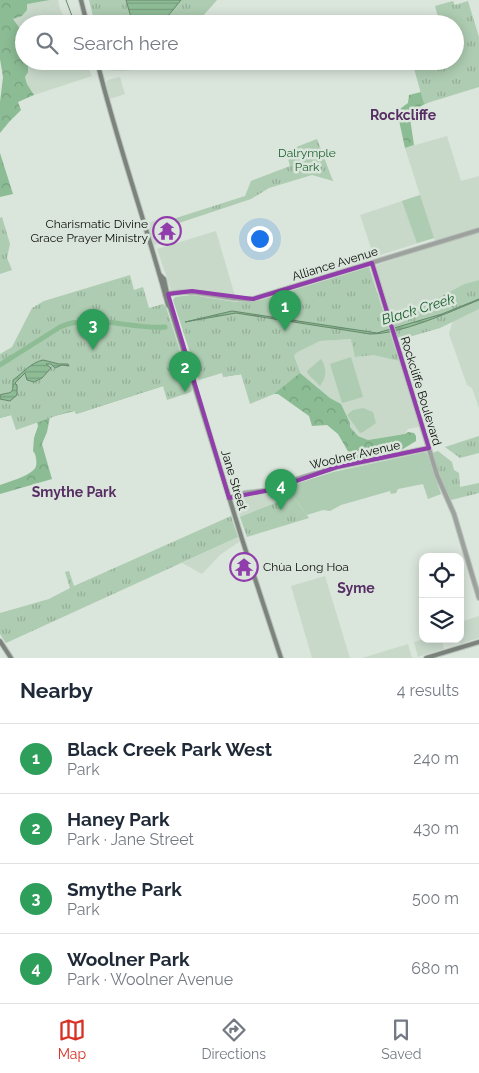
<!DOCTYPE html>
<html lang="en">
<head>
<meta charset="utf-8">
<style>
  body { margin:0; font-family:Raleway,sans-serif; background:#f2f2f3; color:#1f2937 }
  .controls { position:absolute; right:15px; bottom:15px; display:grid; overflow:hidden; border-radius:10px; box-shadow:0 2px 12px #0003 }
  .controls button { width:45px; height:45px; display:grid; place-items:center; padding:0; border:0; border-bottom:1px solid #e0e1e3; background:#fff; color:#1f2937; font:25px sans-serif }
  .you { position:absolute; left:259px; top:238px; width:18px; height:18px; margin:-12px; border:4px solid #fff; border-radius:50%; background:#1a73e8; box-shadow:0 0 0 8px #1a73e833 }
  .badge { display:grid; place-items:center; width:32px; height:32px; border-radius:50%; background:#d93025; color:#fff; font-size:16px; font-weight:700 }
  .pin { position:absolute; translate:-50% -41px; filter:drop-shadow(0 1px 2px #0008) }
  .pin::after { content:''; position:absolute; top:26px; width:18px; height:15px; background:inherit; clip-path:polygon(0 0,100% 0,50% 100%) }
  .list { margin:0; padding:0; list-style:none }
  h2 { display:flex; justify-content:space-between; align-items:center; height:65px; margin:0; padding:0 20px; font-size:21px }
  h2 small { font-size:16px; font-weight:400; color:#747a83 }
  .list li { display:grid; grid-template-columns:32px 1fr auto; gap:15px; align-items:center; box-sizing:border-box; height:70px; padding:0 20px; border-top:1px solid #e0e1e3 }
  .list b { display:block; font-size:19px; white-space:nowrap }
  .list p { margin:0; font-size:16px; white-space:nowrap; color:#747a83 }
  .list em { font-size:16px; font-style:normal; color:#747a83 }
  .icon { flex:none; width:28px; height:28px; fill:none; stroke:currentColor; stroke-width:2; stroke-linecap:round; stroke-linejoin:round }
  .map { position:relative; flex:none; width:479px; height:658px; overflow:hidden }
  .search { position:absolute; background:#fff; box-shadow:0 2px 12px #0003; left:15px; right:15px; top:15px; height:55px; display:flex; align-items:center; gap:12px; box-sizing:border-box; padding:0 18px; border-radius:28px; color:#747a83; font-size:19px }
  .sheet { height:345px; background:#fff }
  nav { display:flex; justify-content:space-around; align-items:center; box-sizing:border-box; height:70px; border-top:1px solid #e0e1e3; background:#fff; font-size:14px; color:#747a83 }
  nav a { display:grid; justify-items:center; gap:2px }
  nav .on { color:#d93025 }
  .map>svg:first-child { display:block }
</style>
</head>
<body>
<div class="map">
<svg width="479" height="658" viewBox="0 0 479 658">
  <defs>
    <pattern id="forest-crowns" width="20" height="18" patternUnits="userSpaceOnUse" patternTransform="scale(1.25)"><rect width="20" height="18" fill="#8cbc94"/><path d="M2 6a3 3 0 1 1 6 0M12 15a3 3 0 1 1 6 0" fill="none" stroke="#77a07e"/></pattern>
    <pattern id="park-tufts" width="24" height="20" patternUnits="userSpaceOnUse" patternTransform="scale(1.25)"><rect width="24" height="20" fill="#adccb1"/><path d="M3 7l-1-3M5 7V3M7 7l1-3M15 17l-1-3M17 17v-4M19 17l1-3" fill="none" stroke="#94ae97"/></pattern>
    <pattern id="water-rules" width="6" height="5" patternUnits="userSpaceOnUse" patternTransform="scale(1.25)"><rect width="6" height="5" fill="#8dbc95"/><path d="M0 2.5h6" fill="none" stroke="#78a07f"/></pattern>
  </defs>
  <rect width="100%" height="100%" fill="#dae5db"/>
  <g fill="#c8d9ca">
    <path d="M 50,0 L 58,0 L 60,9 L 67,24 L 24,24 L 24,34 L 13,19 L 22,16 L 27,10 L 27,4 Z"/>
    <path d="M 28,61 L 85,61 L 92,76 L 34,95 L 27,84 L 25,77 L 28,72 Z"/>
    <path d="M 120,77 L 125,94 L 110,99 L 106,83 L 108,80 Z"/>
    <path d="M 447,136 L 461,181 L 479,176 L 479,280 L 464,284 L 412,312 L 392,321 L 376,269 L 377,265 L 437,245 L 434,238 L 374,257 L 360,215 L 420,195 L 405,148 Z"/>
    <path d="M 169,216 L 176,238 L 154,245 L 147,223 Z"/>
    <path d="M 216,231 L 235,296 L 185,289 L 171,290 L 157,249 Z"/>
    <path d="M 479,309 L 479,408 L 472,388 L 467,385 L 449,334 L 453,320 Z"/>
    <path d="M 351,339 L 357,357 L 366,355 L 373,355 L 399,361 L 419,427 L 408,429 L 405,434 L 368,440 L 358,436 L 350,427 L 341,404 L 330,398 L 300,373 L 294,357 L 296,353 L 320,341 Z"/>
    <path d="M 272,493 L 277,502 L 240,517 L 235,499 L 246,496 Z"/>
    <path d="M 238,537 L 239,542 L 220,555 L 202,574 L 182,563 Z"/>
    <path d="M 325,576 L 350,658 L 312,658 L 291,586 Z"/>
    <path d="M 479,616 L 479,638 L 460,644 L 459,639 L 460,622 Z"/>
    <path d="M 424,639 L 441,639 L 444,649 L 418,657 L 414,642 Z"/>
    <path d="M 408,644 L 412,658 L 362,658 Z"/>
  </g>
  <g fill="#adccb1">
    <path d="M 420,195 L 434,238 L 417,243 L 402,201 Z"/>
    <path d="M 351,357 L 363,397 L 342,403 L 330,364 Z"/>
    <path d="M 321,359 C 327,369 327,376 320,386 L 308,374 L 307,371 Z"/>
    <path d="M 363,408 L 373,412 L 376,423 L 363,432 L 360,433 L 347,415 L 353,410 Z"/>
    <path d="M 425,452 L 427,453 L 441,494 L 428,499 L 423,484 L 398,489 L 396,493 L 391,494 L 390,491 L 341,505 L 330,511 L 323,510 L 307,515 L 286,487 L 333,472 Z"/>
  </g>
  <g fill="url(#forest-crowns)">
    <path d="M 0,0 L 50,0 L 27,4 L 27,10 L 22,16 L 13,19 L 24,34 L 24,61 L 28,61 L 28,72 L 25,77 L 27,84 L 34,95 L 18,102 L 21,110 L 9,122 L 0,133 L 0,102 L 3,77 L 0,59 Z"/>
    <path d="M 415,71 L 427,103 L 409,112 L 414,145 L 405,148 L 397,111 L 408,103 L 409,95 L 421,92 Z"/>
    <path d="M 0,153 L 13,194 L 0,197 Z"/>
    <path d="M 294,357 L 300,373 L 330,398 L 341,404 L 350,423 L 350,427 L 358,436 L 368,440 L 405,434 L 408,432 L 414,433 L 416,436 L 416,441 L 403,449 L 353,460 L 338,434 L 327,425 L 312,426 L 309,416 L 278,394 L 274,394 L 268,387 L 248,373 L 223,377 Z"/>
    <path d="M 163,386 L 76,414 L 75,411 L 50,417 L 47,432 L 42,444 L 52,479 L 0,494 L 0,485 C 8,482 34,475 36,466 C 37,463 36,457 35,454 L 33,451 L 34,438 L 38,426 L 35,416 L 11,415 L 0,418 L 0,399 Z"/>
  </g>
  <g fill="url(#park-tufts)">
    <path d="M 89,0 L 217,0 L 196,24 L 95,24 Z"/>
    <path d="M 453,1 L 455,5 L 468,1 L 479,37 L 479,87 L 424,104 L 412,61 L 455,61 L 455,24 L 424,24 L 439,20 L 435,6 Z"/>
    <path d="M 103,61 L 166,61 C 147,71 127,71 106,70 Z"/>
    <path d="M 317,139 L 333,181 L 312,175 L 269,188 L 251,199 L 179,223 L 173,219 L 245,196 L 251,181 L 290,166 L 286,151 Z"/>
    <path d="M 2,217 L 10,244 L 7,258 L 12,270 L 0,274 L 0,218 Z"/>
    <path d="M 369,267 L 399,361 L 373,355 L 355,357 L 351,339 L 320,341 L 296,353 L 294,357 L 300,373 L 274,394 L 250,404 L 241,374 L 223,377 L 222,373 L 199,380 L 173,300 L 175,297 L 191,295 L 236,302 L 261,300 Z"/>
    <path d="M 130,275 L 134,290 L 143,287 L 149,308 L 163,304 L 166,307 L 192,389 L 191,392 L 167,400 L 163,386 L 76,414 L 75,411 L 70,411 L 16,430 L 11,415 L 0,418 L 0,354 L 12,347 L 32,308 L 44,301 Z"/>
    <path d="M 479,280 L 479,309 L 440,328 L 402,339 L 397,337 L 392,321 L 412,312 L 464,284 Z"/>
    <path d="M 479,436 L 479,453 L 460,458 L 445,447 Z"/>
    <path d="M 438,451 L 452,462 L 454,470 L 459,473 L 460,487 L 479,483 L 479,493 L 451,500 L 443,485 L 432,453 Z"/>
    <path d="M 286,487 L 309,518 L 247,537 L 240,517 L 277,502 L 272,493 Z"/>
    <path d="M 231,516 L 238,537 L 6,643 L 0,634 L 0,613 L 49,599 L 70,588 L 65,572 L 69,571 L 74,586 Z"/>
  </g>
  <g fill="url(#water-rules)" stroke="#66886b">
    <path d="M 126,0 L 181,0 C 161,24 165,24 133,24 Z"/>
    <path d="M 479,299 L 479,300 C 449,312 402,334 370,334 L 236,313 L 185,322 L 232,311 L 377,333 L 442,314 Z"/>
    <path d="M 43,360 L 59,364 L 68,364 L 69,366 L 62,365 L 55,368 L 51,364 L 46,364 L 51,368 L 42,378 L 34,382 L 27,380 L 25,373 L 15,383 L 17,385 L 17,395 L 10,401 L 0,399 L 0,395 C 12,391 13,396 13,380 C 23,373 30,363 43,360 Z"/>
  </g>
  <g fill="none" stroke-linecap="round" stroke-linejoin="round">
    <g stroke="#66886b" stroke-width="1">
      <path d="M 66,0 L 75,24"/>
      <path d="M 179,16 L 181,20 L 181,24"/>
      <path d="M 125,61 L 132,64 L 148,61"/>
    </g>
    <path stroke="#8dbc95" stroke-width="5" d="M 0,365 L 60,327 C 93,312 130,330 165,327"/>
    <defs>
      <g id="tertiary">
        <path d="M 372,263 L 437,475 L 454,514 L 479,598"/>
        <path d="M 165,295 C 195,286 223,301 253,299 L 479,230"/>
        <path d="M 229,498 L 245,493 L 270,490 L 297,479 L 337,467 L 429,448"/>
      </g>
      <g id="secondary">
        <path d="M 81,0 L 87,24"/>
        <path d="M 97,61 C 117,143 146,223 168,305 L 170,307"/>
        <path d="M 160,275 L 164,279 L 170,307 L 242,539 L 281,658"/>
        <path d="M 0,641 L 11,658"/>
        <path d="M 426,658 L 479,642"/>
      </g>
    </defs>
    <use href="#tertiary" stroke="#b9c2ba" stroke-width="6"/>
    <use href="#secondary" stroke="#b9c2ba" stroke-width="6"/>
    <use href="#tertiary" stroke="#9da29e" stroke-width="4"/>
    <use href="#secondary" stroke="#7c837d" stroke-width="4"/>
  </g>
  <path fill="none" stroke="#913dab" stroke-width="4" stroke-linejoin="round" d="M 372,263 L 429,448 L 337,467 L 270,490 L 229,498 L 168,294 L 192,291 L 253,299 Z"/>
  <defs>
    <symbol id="temple-ring" viewBox="-11 -11 22 22"><circle r="9.5" fill="#dae5db" stroke="#913dab" stroke-width="1.5"/><path d="M0-6L5-2H3V0L6.5 2.5H4V6H1.5V3h-3V6H-4V2.5H-6.5L-3 0V-2H-5Z" fill="#913dab"/></symbol>
  </defs>
  <g fill-rule="evenodd">
    <use href="#temple-ring" x="151" y="215" width="32" height="32"/>
    <use href="#temple-ring" x="228" y="551" width="32" height="32"/>
  </g>
  <g text-anchor="middle" dominant-baseline="central" stroke-width="5" stroke-linejoin="round" paint-order="stroke">
    <g font-size="12" fill="#1e6432" stroke="#dae5db">
      <text x="307" y="153">Dalrymple<tspan x="307" dy="14">Park</tspan></text>
    </g>
    <g font-size="12" fill="#0a0d0a" stroke="#dae5db" text-anchor="end">
      <text x="148" y="224">Charismatic Divine<tspan x="148" dy="14">Grace Prayer Ministry</tspan></text>
      <text x="263" y="567" text-anchor="start">Chùa Long Hoa</text>
    </g>
    <g font-size="12" fill="#0a0d0a" stroke="#dae5db">
      <text transform="translate(335 264) rotate(-17)">Alliance Avenue</text>
      <text transform="translate(421 391) rotate(73)">Rockcliffe Boulevard</text>
      <text transform="translate(355 455) rotate(-13)">Woolner Avenue</text>
      <text transform="translate(234 480) rotate(73)">Jane Street</text>
    </g>
    <g font-size="14" font-weight="bold" fill="#572e64" stroke="#dae5db">
      <text x="403" y="115">Rockcliffe</text>
      <text x="74" y="492">Smythe Park</text>
      <text x="356" y="588">Syme</text>
    </g>
    <g font-size="14" font-style="italic" fill="#145c2b" stroke="#dae5db">
      <text transform="translate(418 309) rotate(-17)">Black Creek</text>
    </g>
  </g>
</svg>
<div class="controls">
<button><svg class="icon" aria-label="locate" viewBox="0 0 24 24"><circle cx="12" cy="12" r="6"/><path d="M12 2v4M12 18v4M2 12h4M18 12h4"/></svg></button>
<button><svg class="icon" aria-label="layers" viewBox="0 0 24 24"><path d="M12 4l9 5-9 5-9-5zM3 14l9 5 9-5"/></svg></button>
</div>
<div class="you"></div>
<div class="pin badge" style="left:285px;top:331px;background:#2e9e5b">1</div>
<div class="pin badge" style="left:185px;top:392px;background:#2e9e5b">2</div>
<div class="pin badge" style="left:93px;top:350px;background:#2e9e5b">3</div>
<div class="pin badge" style="left:281px;top:510px;background:#2e9e5b">4</div>
<div class="search"><svg class="icon" aria-label="search" viewBox="0 0 24 24"><circle cx="10" cy="10" r="6"/><path d="M15 15l6 6"/></svg>Search here</div>
</div>
<section class="sheet">
<h2>Nearby<small>4 results</small></h2>
<ul class="list">
<li><span class="badge" style="background:#2e9e5b">1</span><div><b>Black Creek Park West</b><p>Park</p></div><em>240 m</em></li>
<li><span class="badge" style="background:#2e9e5b">2</span><div><b>Haney Park</b><p>Park · Jane Street</p></div><em>430 m</em></li>
<li><span class="badge" style="background:#2e9e5b">3</span><div><b>Smythe Park</b><p>Park</p></div><em>500 m</em></li>
<li><span class="badge" style="background:#2e9e5b">4</span><div><b>Woolner Park</b><p>Park · Woolner Avenue</p></div><em>680 m</em></li>
</ul>
</section>
<nav>
<a class="on"><svg class="icon" aria-label="map" viewBox="0 0 24 24"><path d="M3 6l6-2 6 2 6-2v14l-6 2-6-2-6 2zM9 4v14M15 6v14"/></svg>Map</a>
<a><svg class="icon" aria-label="directions" viewBox="0 0 24 24"><path d="M12 3l9 9-9 9-9-9zM9 14v-3h6M13 9l2 2-2 2"/></svg>Directions</a>
<a><svg class="icon" aria-label="saved" viewBox="0 0 24 24"><path d="M7 4h10v16l-5-4-5 4z"/></svg>Saved</a>
</nav>
</body>
</html>
